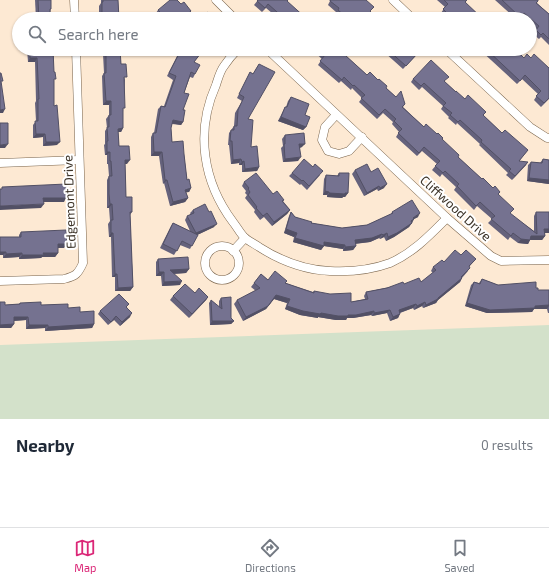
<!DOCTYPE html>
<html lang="en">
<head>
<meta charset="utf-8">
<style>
  body { margin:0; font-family:"Exo 2",sans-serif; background:#f2f2f3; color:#1f2937 }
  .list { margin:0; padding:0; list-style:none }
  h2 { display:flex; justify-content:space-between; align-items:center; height:52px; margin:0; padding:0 16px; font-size:17px }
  h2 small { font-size:13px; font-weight:400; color:#747a83 }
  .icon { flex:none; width:22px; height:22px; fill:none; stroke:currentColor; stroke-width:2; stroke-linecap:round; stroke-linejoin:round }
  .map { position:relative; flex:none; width:549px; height:419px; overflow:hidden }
  .search { position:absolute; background:#fff; box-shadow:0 1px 3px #0004; left:12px; right:12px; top:12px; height:44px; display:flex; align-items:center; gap:10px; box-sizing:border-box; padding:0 14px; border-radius:22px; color:#747a83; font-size:15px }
  .sheet { height:108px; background:#fff }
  nav { display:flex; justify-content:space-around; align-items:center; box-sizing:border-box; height:56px; border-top:1px solid #e0e1e3; background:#fff; font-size:11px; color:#747a83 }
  nav a { display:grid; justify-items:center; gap:2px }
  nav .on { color:#db2777 }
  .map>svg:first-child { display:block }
</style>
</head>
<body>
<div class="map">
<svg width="549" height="419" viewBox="0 0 549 419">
  <rect width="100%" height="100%" fill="#fde9d3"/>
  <path fill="#d3e1ca" d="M 549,325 L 549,419 L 0,419 L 0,345 Z"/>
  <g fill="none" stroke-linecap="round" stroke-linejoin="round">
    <defs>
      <g id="street">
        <path d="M 74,0 L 75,19"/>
        <path d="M 216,0 L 235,19"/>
        <path d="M 393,0 L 413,19"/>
        <path d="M 238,49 C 233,54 228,60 224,66 C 220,71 218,79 216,85 C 195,132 203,182 233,222 C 237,227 240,233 244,237 C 248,241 255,244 259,247 C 281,261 304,270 330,271 C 350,272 371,270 390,263 C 413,253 430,235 447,218"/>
        <path d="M 267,49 L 447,218 L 491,256 L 501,261 L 549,260"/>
        <path d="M 446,49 L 530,127 L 547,138 L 549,138"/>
        <path d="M 336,115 L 325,127 L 322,140 L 328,151 L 339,154 L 349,151 L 362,137"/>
        <path d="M 0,163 L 79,160"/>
        <circle cx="222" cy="263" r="17"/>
        <path d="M 233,251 L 245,238"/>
        <path d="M 0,281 L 64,279 C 76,276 78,274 83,263 L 76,49"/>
      </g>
    </defs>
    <use href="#street" stroke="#7a644b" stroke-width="9"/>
    <use href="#street" stroke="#fff" stroke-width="8"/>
  </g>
  <g fill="#65627c">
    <path d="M 35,0 L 51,0 L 50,19 L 36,19 Z"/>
    <path d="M 101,0 L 118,0 L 119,19 L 99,19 L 99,6 L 101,3 Z"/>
    <path d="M 258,0 L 287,2 L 307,19 L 279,19 L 266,8 L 262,12 L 254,5 Z"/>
    <path d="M 329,0 L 366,0 L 370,12 L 378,19 L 349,19 L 347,17 L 345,19 L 341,19 L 335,13 L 336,12 L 328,5 L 330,1 Z"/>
    <path d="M 437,0 L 467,0 L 465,3 L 483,19 L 447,19 L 441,13 L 445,7 Z"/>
    <path d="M 495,0 L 538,0 L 537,3 L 549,14 L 549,45 L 541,37 L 539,39 L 533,34 L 536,30 L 530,24 L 530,19 L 525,19 L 522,16 L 519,19 L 516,19 Z"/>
    <path d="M 181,4 L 191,11 L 189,15 L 184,19 L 156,19 L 158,16 L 156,13 L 158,10 Z"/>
    <path d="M 27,49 L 53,49 L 54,106 L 57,145 L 43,146 L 43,137 L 33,138 L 33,125 L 36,121 L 35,103 L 36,101 L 35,62 L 28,62 Z"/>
    <path d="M 101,49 L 120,49 L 121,64 L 125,80 L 123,112 L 123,128 L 121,132 L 118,132 L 119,146 L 127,164 L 125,164 L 126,197 L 132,212 L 130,215 L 133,287 L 130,291 L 115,291 L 115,277 L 112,277 L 111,237 L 109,237 L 108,224 L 110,221 L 109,208 L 107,208 L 107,180 L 109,176 L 108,164 L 107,164 L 107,155 L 105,155 L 104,145 L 105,144 L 105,131 L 107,128 L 106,119 L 109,115 L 109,105 L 103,105 L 102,76 L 104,73 L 103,54 L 102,54 Z"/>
    <path d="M 174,49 L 204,49 L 194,62 L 195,74 L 193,78 L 190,77 L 184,93 L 183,122 L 181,125 L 172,124 L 171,128 L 172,142 L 184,154 L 187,180 L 191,188 L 189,192 L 186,192 L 188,198 L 185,202 L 170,206 L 164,183 L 163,184 L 159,156 L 151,156 L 151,137 L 153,133 L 154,133 L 158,109 L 161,106 L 164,106 L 173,80 L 167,76 L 178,54 L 173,50 Z"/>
    <path d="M 311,49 L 345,49 L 346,56 L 367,75 L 386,88 L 396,97 L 405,104 L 403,107 L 424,127 L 442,140 L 458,157 L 498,194 L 510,214 L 534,231 L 534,216 L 536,212 L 549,212 L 549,233 L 545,233 L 545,236 L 542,240 L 530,240 L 528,244 L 518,243 L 510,237 L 508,240 L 488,223 L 492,219 L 477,206 L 474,210 L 454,190 L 456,187 L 442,174 L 440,177 L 432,170 L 437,164 L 422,151 L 417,156 L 396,137 L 399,132 L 392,124 L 393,122 L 383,113 L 377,119 L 359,102 L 362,98 L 352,88 L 351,90 L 341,81 L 339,83 L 318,65 L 322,59 Z"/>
    <path d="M 373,49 L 413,49 L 418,53 L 403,69 L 384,52 L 380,55 Z"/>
    <path d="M 479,49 L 515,49 L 549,99 L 541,107 L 534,100 L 538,94 L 522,79 L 517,84 Z"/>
    <path d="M 259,64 L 248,119 L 251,147 L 259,167 L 257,171 L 242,172 L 242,165 L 239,165 L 239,163 L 231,164 L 229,145 L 228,145 L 229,133 L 234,126 L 235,113 L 242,101 L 237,98 L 250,72 L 253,74 Z"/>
    <path d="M 413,79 L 445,82 L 456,92 L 483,115 L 502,133 L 528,150 L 519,161 L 526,165 L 512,180 L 506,175 L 508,173 L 479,145 L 480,144 L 457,123 L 456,125 L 448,118 L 449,117 L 441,109 L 443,106 L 422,87 L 419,90 L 411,82 Z"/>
    <path d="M 291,97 L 305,115 L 306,127 L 303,130 L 278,121 L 285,107 L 286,107 L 288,101 Z"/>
    <path d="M 285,135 L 302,147 L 300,148 L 298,161 L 283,162 L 281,148 L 283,146 L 282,139 Z"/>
    <path d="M 543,159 L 549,160 L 549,184 L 527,181 L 528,165 L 531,162 L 540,163 Z"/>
    <path d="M 355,170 L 371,172 L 384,188 L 378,191 L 377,189 L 364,196 L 352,174 Z"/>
    <path d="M 292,173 L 320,175 L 307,190 L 301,184 L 300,185 L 289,176 Z"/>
    <path d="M 339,173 L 348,193 L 345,197 L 343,197 L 342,198 L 327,197 L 327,195 L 323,195 L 324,179 L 326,175 L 337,176 Z"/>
    <path d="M 244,182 L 284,200 L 283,201 L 290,210 L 287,214 L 272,226 L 264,217 L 260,220 L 254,212 L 255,210 L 245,198 L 247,195 L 245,193 L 246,191 L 242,186 Z"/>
    <path d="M 193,210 L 214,227 L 197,235 L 190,249 L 180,245 L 174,255 L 160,248 L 171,226 L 173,223 L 190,231 L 185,220 L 187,216 L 191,215 L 190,213 Z"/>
    <path d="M 291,212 L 295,217 L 311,223 L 342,228 L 367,225 L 391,214 L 392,212 L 418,217 L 414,219 L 409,227 L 394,237 L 386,241 L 384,237 L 380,239 L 379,238 L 370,242 L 355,244 L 356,246 L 353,250 L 343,251 L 343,249 L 324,246 L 321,250 L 293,242 L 294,237 L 284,233 L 289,216 Z"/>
    <path d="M 21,232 L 64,248 L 58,248 L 58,253 L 55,257 L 42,257 L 41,258 L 19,259 L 19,257 L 3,258 L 3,255 L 0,255 L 0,237 L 19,237 L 19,235 Z"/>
    <path d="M 461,255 L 476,259 L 469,267 L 468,271 L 462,278 L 460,282 L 438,300 L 436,303 L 423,308 L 422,306 L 414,310 L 413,308 L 400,313 L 398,318 L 390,321 L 387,313 L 372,316 L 371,315 L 353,318 L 347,318 L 346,320 L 336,320 L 318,317 L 318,318 L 300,315 L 285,309 L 287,303 L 274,299 L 266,309 L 243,321 L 234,304 L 237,300 L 256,291 L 251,287 L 261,274 L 268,280 L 285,283 L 313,292 L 314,291 L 351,302 L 365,299 L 364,296 L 366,292 L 404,284 L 421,282 L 433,273 L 431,271 L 433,267 Z"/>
    <path d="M 158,259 L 189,269 L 186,273 L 174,274 L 180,285 L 162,286 L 161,276 L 156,276 L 156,262 Z"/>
    <path d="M 482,279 L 498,285 L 536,288 L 538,290 L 549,290 L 549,313 L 548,313 L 547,309 L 534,309 L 532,312 L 487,313 L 465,306 L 471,285 L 474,282 L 479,283 Z"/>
    <path d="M 195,293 L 208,297 L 206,300 L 189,318 L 170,300 L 173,296 Z"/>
    <path d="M 221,298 L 231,318 L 234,321 L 231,324 L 210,325 L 209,303 L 211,300 L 219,307 L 219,301 Z"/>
    <path d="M 0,302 L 5,305 L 19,304 L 20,303 L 41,305 L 68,308 L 80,312 L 94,324 L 92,328 L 45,331 L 45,328 L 26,329 L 26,320 L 14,321 L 14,324 L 11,328 L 0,328 Z"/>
    <path d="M 127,307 L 130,317 L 120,326 L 114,320 L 108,325 L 98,314 L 100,311 Z"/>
  </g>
  <g fill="#525065">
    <path d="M 191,11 L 189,15 L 184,19 L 182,19 Z"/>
    <path d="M 30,58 L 37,58 L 35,62 L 28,62 Z"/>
    <path d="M 106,101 L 111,101 L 109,105 L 103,105 Z"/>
    <path d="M 5,109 L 3,113 L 0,113 L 0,110 Z"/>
    <path d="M 281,117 L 306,127 L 303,130 L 278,121 Z"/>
    <path d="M 173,120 L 183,122 L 181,125 L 170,123 Z"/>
    <path d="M 123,128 L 121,132 L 116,132 L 118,129 Z"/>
    <path d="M 36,134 L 45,134 L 43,137 L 33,138 Z"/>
    <path d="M 46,142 L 60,142 L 57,145 L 43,146 Z"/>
    <path d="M 8,144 L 5,148 L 0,148 L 0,145 Z"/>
    <path d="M 299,144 L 305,144 L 302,147 L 297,148 Z"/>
    <path d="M 107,152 L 110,152 L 107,155 L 105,155 Z"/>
    <path d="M 154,152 L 162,152 L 159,156 L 151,156 Z"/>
    <path d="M 301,157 L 298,161 L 283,162 L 285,159 Z"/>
    <path d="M 241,159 L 239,163 L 231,164 L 233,160 Z"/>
    <path d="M 125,160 L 130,160 L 127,164 L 123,164 Z"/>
    <path d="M 244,161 L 242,165 L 239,165 L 242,162 Z"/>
    <path d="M 528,162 L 526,165 L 512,180 L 515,176 Z"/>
    <path d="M 259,167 L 257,171 L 242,172 L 245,169 Z"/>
    <path d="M 529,178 L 549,180 L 549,184 L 527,181 Z"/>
    <path d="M 165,180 L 167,180 L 163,184 Z"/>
    <path d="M 387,184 L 384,188 L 378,191 L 380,188 Z"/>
    <path d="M 379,186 L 377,189 L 364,196 L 367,193 Z"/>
    <path d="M 191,188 L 189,192 L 183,193 L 185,190 Z"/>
    <path d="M 325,191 L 329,192 L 327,195 L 323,195 Z"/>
    <path d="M 329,193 L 348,193 L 345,197 L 343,197 L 342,198 L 327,197 Z"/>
    <path d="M 43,198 L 66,198 L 64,202 L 41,202 Z"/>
    <path d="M 188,198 L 185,202 L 170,206 L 173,202 Z"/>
    <path d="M 44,204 L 41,208 L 0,210 L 0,206 Z"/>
    <path d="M 110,204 L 112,204 L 109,208 L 107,208 Z"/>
    <path d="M 290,210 L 287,214 L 272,226 L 274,222 Z"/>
    <path d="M 420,213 L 418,217 L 414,219 L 412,223 L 408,225 L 413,218 Z"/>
    <path d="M 412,223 L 409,227 L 394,237 L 386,241 L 388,237 Z"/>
    <path d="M 217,224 L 214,227 L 193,237 L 196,233 Z"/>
    <path d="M 286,229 L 297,233 L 294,237 L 284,233 Z"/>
    <path d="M 544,229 L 549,229 L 549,233 L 542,233 Z"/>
    <path d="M 111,233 L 113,233 L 111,237 L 109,237 Z"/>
    <path d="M 387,233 L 384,237 L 380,239 L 383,235 Z"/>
    <path d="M 382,234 L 379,238 L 370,242 L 352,244 L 355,240 Z"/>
    <path d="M 531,236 L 545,236 L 542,240 L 530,240 L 528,244 L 518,243 L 521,239 Z"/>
    <path d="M 295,238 L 324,242 L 345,245 L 343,249 L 324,246 L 321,250 L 293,242 Z"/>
    <path d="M 58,244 L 67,244 L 64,248 L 55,248 Z"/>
    <path d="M 356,246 L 353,250 L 343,251 L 345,247 Z"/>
    <path d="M 0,252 L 6,252 L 3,255 L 0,255 Z"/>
    <path d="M 22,253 L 19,257 L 3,258 L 6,254 Z"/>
    <path d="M 43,253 L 58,253 L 55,257 L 42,257 L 41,258 L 19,259 L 22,255 Z"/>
    <path d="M 470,268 L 459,280 L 462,278 L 460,282 L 438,300 L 436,303 L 423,308 L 426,305 L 438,298 L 461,277 Z"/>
    <path d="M 189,269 L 186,273 L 168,274 L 170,270 Z"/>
    <path d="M 159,272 L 164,272 L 161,276 L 156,276 Z"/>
    <path d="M 115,274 L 117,274 L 115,277 L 112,277 Z"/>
    <path d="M 182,281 L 180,285 L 162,286 L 164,282 Z"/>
    <path d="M 133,287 L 130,291 L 115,291 L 118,288 Z"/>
    <path d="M 276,295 L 290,299 L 287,303 L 274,299 L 266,309 L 243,321 L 246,317 Z"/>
    <path d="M 208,297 L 206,300 L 189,318 L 192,314 Z"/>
    <path d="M 425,302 L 422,306 L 414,310 L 417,306 Z"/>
    <path d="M 467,303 L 535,306 L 549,305 L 549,306 L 547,309 L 534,309 L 532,312 L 487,313 L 465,306 Z"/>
    <path d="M 416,304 L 413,308 L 396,314 L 399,310 Z"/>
    <path d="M 287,306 L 321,313 L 348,315 L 374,311 L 371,315 L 353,318 L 347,318 L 346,320 L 336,320 L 318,317 L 318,318 L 300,315 L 285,309 Z"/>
    <path d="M 390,310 L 387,313 L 372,316 L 374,313 Z"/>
    <path d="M 132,313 L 130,317 L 120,326 L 122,322 Z"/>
    <path d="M 400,314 L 398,318 L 390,321 L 393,317 Z"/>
    <path d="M 116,316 L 114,320 L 108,325 L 111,322 Z"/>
    <path d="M 14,317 L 28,317 L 26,320 L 11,321 Z"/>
    <path d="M 212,321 L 234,321 L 231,324 L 210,325 Z"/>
    <path d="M 14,324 L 11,328 L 0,328 L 0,325 Z"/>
    <path d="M 94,324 L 92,328 L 45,331 L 48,327 Z"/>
    <path d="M 29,325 L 48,325 L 45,328 L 26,329 Z"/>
  </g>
  <g fill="#757290" stroke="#525065">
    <path d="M 38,0 L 51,0 L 51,9 L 50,9 L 50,19 L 39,19 Z"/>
    <path d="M 103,0 L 118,0 L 119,19 L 102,19 L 102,2 L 103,2 Z"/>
    <path d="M 170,0 L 177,0 L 181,4 L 184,2 L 191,11 L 182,19 L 159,19 L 157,17 L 162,14 L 158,10 Z"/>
    <path d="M 258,0 L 288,0 L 287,1 L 307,19 L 285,19 L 268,4 L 265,8 L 257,1 Z"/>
    <path d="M 331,0 L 366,0 L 374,7 L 370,11 L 378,19 L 355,19 L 349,13 L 346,17 L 338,10 L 339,8 L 330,1 Z"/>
    <path d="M 444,0 L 467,0 L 465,2 L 483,19 L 453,19 L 443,9 L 448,4 Z"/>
    <path d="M 502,0 L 538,0 L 538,1 L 536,3 L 549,14 L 549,39 L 543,33 L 541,35 L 536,30 L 539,26 L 524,13 L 520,17 Z"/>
    <path d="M 207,12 L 216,19 L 202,19 Z"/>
    <path d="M 30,49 L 53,49 L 54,72 L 55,72 L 56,79 L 54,79 L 54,106 L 57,105 L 60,142 L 46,142 L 45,134 L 36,134 L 35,121 L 38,121 L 38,99 L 39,99 L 37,58 L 30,58 Z"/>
    <path d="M 104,49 L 120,49 L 121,64 L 126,64 L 127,77 L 124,77 L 125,108 L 123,108 L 123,128 L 118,129 L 119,146 L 129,146 L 130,160 L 125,160 L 126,197 L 132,197 L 132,212 L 130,212 L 133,287 L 118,288 L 117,274 L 115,274 L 113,233 L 111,233 L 111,220 L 113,220 L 112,204 L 110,204 L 109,194 L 109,176 L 112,176 L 111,161 L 110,161 L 110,152 L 107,152 L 107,141 L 108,141 L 107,127 L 109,127 L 109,115 L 111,115 L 111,101 L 106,101 L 104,73 L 106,73 L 106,50 L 104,50 Z"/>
    <path d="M 180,49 L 204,49 L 194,62 L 200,65 L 195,74 L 191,72 L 184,93 L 189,94 L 183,110 L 185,110 L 183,122 L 173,120 L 171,128 L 172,142 L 183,141 L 184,154 L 187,180 L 189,179 L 191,188 L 185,190 L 188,198 L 173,202 L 167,180 L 165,180 L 162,152 L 154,152 L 153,133 L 156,133 L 161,106 L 165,107 L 176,76 L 169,73 L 181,50 Z"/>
    <path d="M 318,49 L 345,49 L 348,52 L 345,55 L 367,75 L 370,72 L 378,80 L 379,79 L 387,86 L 386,88 L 396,97 L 401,91 L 405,104 L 402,107 L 424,127 L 426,124 L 437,134 L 438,133 L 443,138 L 442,139 L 459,155 L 458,157 L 482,179 L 483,178 L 493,188 L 495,186 L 500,192 L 498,194 L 514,209 L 510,213 L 537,234 L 536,212 L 549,212 L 549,229 L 544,229 L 545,236 L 531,236 L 530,240 L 521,239 L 513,233 L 511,236 L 491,219 L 495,216 L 480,202 L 476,206 L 457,186 L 459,184 L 445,171 L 443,173 L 435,166 L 440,161 L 424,147 L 419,153 L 398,133 L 402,129 L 394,121 L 396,119 L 385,109 L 379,115 L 361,98 L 365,95 L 354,85 L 353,86 L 344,77 L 342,80 L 320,61 L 325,55 Z"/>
    <path d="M 380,49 L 385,49 L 383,52 Z"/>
    <path d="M 387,49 L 413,49 L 418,53 L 406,66 Z"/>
    <path d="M 486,49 L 515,49 L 524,58 L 527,54 L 531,58 L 534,54 L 549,68 L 549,98 L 544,103 L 536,96 L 541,91 L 525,75 L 520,81 Z"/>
    <path d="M 431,60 L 449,77 L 444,81 L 456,92 L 456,91 L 465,99 L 468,95 L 486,112 L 483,115 L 502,133 L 505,130 L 528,150 L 519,161 L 528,162 L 515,176 L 509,171 L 511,169 L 481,142 L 482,140 L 460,120 L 458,122 L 450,115 L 452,113 L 443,106 L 446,103 L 424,83 L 421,86 L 413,79 Z"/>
    <path d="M 259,64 L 275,72 L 248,119 L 253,120 L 251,147 L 257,146 L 259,167 L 245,169 L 244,161 L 242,162 L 241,159 L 233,160 L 232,141 L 230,141 L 231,130 L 234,130 L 234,126 L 237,126 L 238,110 L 244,97 L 239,94 L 250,72 L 253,74 Z"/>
    <path d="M 0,73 L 1,73 L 3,81 L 1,81 L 5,109 L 0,110 Z"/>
    <path d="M 291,97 L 309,104 L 305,115 L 310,117 L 306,127 L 281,117 L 285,107 L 287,107 Z"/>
    <path d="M 0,123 L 8,123 L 8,144 L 0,145 Z"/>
    <path d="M 304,133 L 305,144 L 299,144 L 301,157 L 285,159 L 284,144 L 285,144 L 285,135 Z"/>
    <path d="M 304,159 L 313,167 L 315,164 L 323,171 L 309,186 L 303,180 L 302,181 L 292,173 Z"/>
    <path d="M 543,159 L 549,160 L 549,180 L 529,178 L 531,162 L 542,163 Z"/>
    <path d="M 367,164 L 371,172 L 378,168 L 387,184 L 380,188 L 379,186 L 367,193 L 355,170 Z"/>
    <path d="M 256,173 L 273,194 L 277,191 L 284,200 L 282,201 L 290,210 L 274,222 L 267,213 L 263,216 L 256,208 L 257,207 L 248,195 L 250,192 L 248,189 L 249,188 L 244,182 Z"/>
    <path d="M 339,173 L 349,173 L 348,193 L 345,193 L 345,194 L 329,193 L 329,192 L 325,191 L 326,175 L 339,176 Z"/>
    <path d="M 66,184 L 66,198 L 43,198 L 44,204 L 0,206 L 0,189 L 2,189 L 2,187 Z"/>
    <path d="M 412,200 L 420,213 L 413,218 L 414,219 L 411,221 L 412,223 L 397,233 L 388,237 L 387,233 L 383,235 L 382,234 L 372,238 L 355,240 L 356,246 L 345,247 L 345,245 L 324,242 L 324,246 L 295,238 L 297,233 L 286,229 L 291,212 L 295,217 L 312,222 L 311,223 L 342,228 L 367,225 L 393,213 L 392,212 Z"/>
    <path d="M 205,204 L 209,212 L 211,211 L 217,224 L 196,233 L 187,216 L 194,213 L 193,210 Z"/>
    <path d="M 173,223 L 198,235 L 192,246 L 182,241 L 177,251 L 163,244 Z"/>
    <path d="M 66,230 L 67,244 L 58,244 L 58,253 L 43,253 L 44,255 L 22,255 L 22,253 L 6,254 L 6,252 L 0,252 L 0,237 L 21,237 L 21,232 Z"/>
    <path d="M 455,250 L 461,255 L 466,250 L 476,259 L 469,266 L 470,268 L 461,277 L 462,278 L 438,298 L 438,299 L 426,305 L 425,302 L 417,306 L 416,304 L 399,310 L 400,314 L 393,317 L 390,310 L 374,313 L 374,311 L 356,315 L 348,315 L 348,316 L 338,316 L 321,313 L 320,314 L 303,311 L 287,306 L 290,299 L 276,295 L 268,306 L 246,317 L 237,300 L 260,288 L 254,283 L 261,274 L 268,280 L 275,271 L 287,281 L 285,283 L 314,293 L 314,291 L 330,294 L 351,293 L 351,302 L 368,299 L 366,292 L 387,288 L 403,282 L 404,284 L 419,278 L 421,282 L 436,270 L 433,267 L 442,260 L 444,262 Z"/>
    <path d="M 188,257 L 189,269 L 170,270 L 182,281 L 164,282 L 164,272 L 159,272 L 158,259 Z"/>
    <path d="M 482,279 L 498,285 L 536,282 L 536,288 L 538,288 L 538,290 L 549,290 L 549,305 L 535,306 L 535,308 L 490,310 L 467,303 L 474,282 L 480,284 Z"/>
    <path d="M 185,284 L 195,293 L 199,288 L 208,297 L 192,314 L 173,296 Z"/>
    <path d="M 119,294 L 129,304 L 126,307 L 132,313 L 122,322 L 116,316 L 111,322 L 100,311 Z"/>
    <path d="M 231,297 L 231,318 L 234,321 L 212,321 L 211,300 L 222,309 L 221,298 Z"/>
    <path d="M 0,302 L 5,302 L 5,305 L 20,304 L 20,303 L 41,302 L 41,305 L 68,304 L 68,308 L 80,307 L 80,312 L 94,311 L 94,324 L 48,327 L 48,325 L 29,325 L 28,317 L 14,317 L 14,324 L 0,325 Z"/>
  </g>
  <g text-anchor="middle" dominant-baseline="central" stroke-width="4" stroke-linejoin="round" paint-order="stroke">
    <g font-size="13" fill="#3c3328" stroke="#fff">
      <text transform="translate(69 202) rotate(-92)">Edgemont Drive</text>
      <text transform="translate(456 208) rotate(42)">Cliffwood Drive</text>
    </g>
  </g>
</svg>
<div class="search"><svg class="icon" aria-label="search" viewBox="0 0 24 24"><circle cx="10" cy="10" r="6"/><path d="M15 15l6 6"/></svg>Search here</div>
</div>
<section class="sheet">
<h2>Nearby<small>0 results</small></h2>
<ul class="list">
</ul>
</section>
<nav>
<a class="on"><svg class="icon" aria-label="map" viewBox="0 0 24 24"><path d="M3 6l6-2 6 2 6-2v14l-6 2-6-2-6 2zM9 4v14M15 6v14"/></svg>Map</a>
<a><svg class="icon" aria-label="directions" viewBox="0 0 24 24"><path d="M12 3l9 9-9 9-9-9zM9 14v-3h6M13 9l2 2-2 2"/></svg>Directions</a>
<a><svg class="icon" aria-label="saved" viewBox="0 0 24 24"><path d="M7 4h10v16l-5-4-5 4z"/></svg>Saved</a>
</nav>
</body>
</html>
